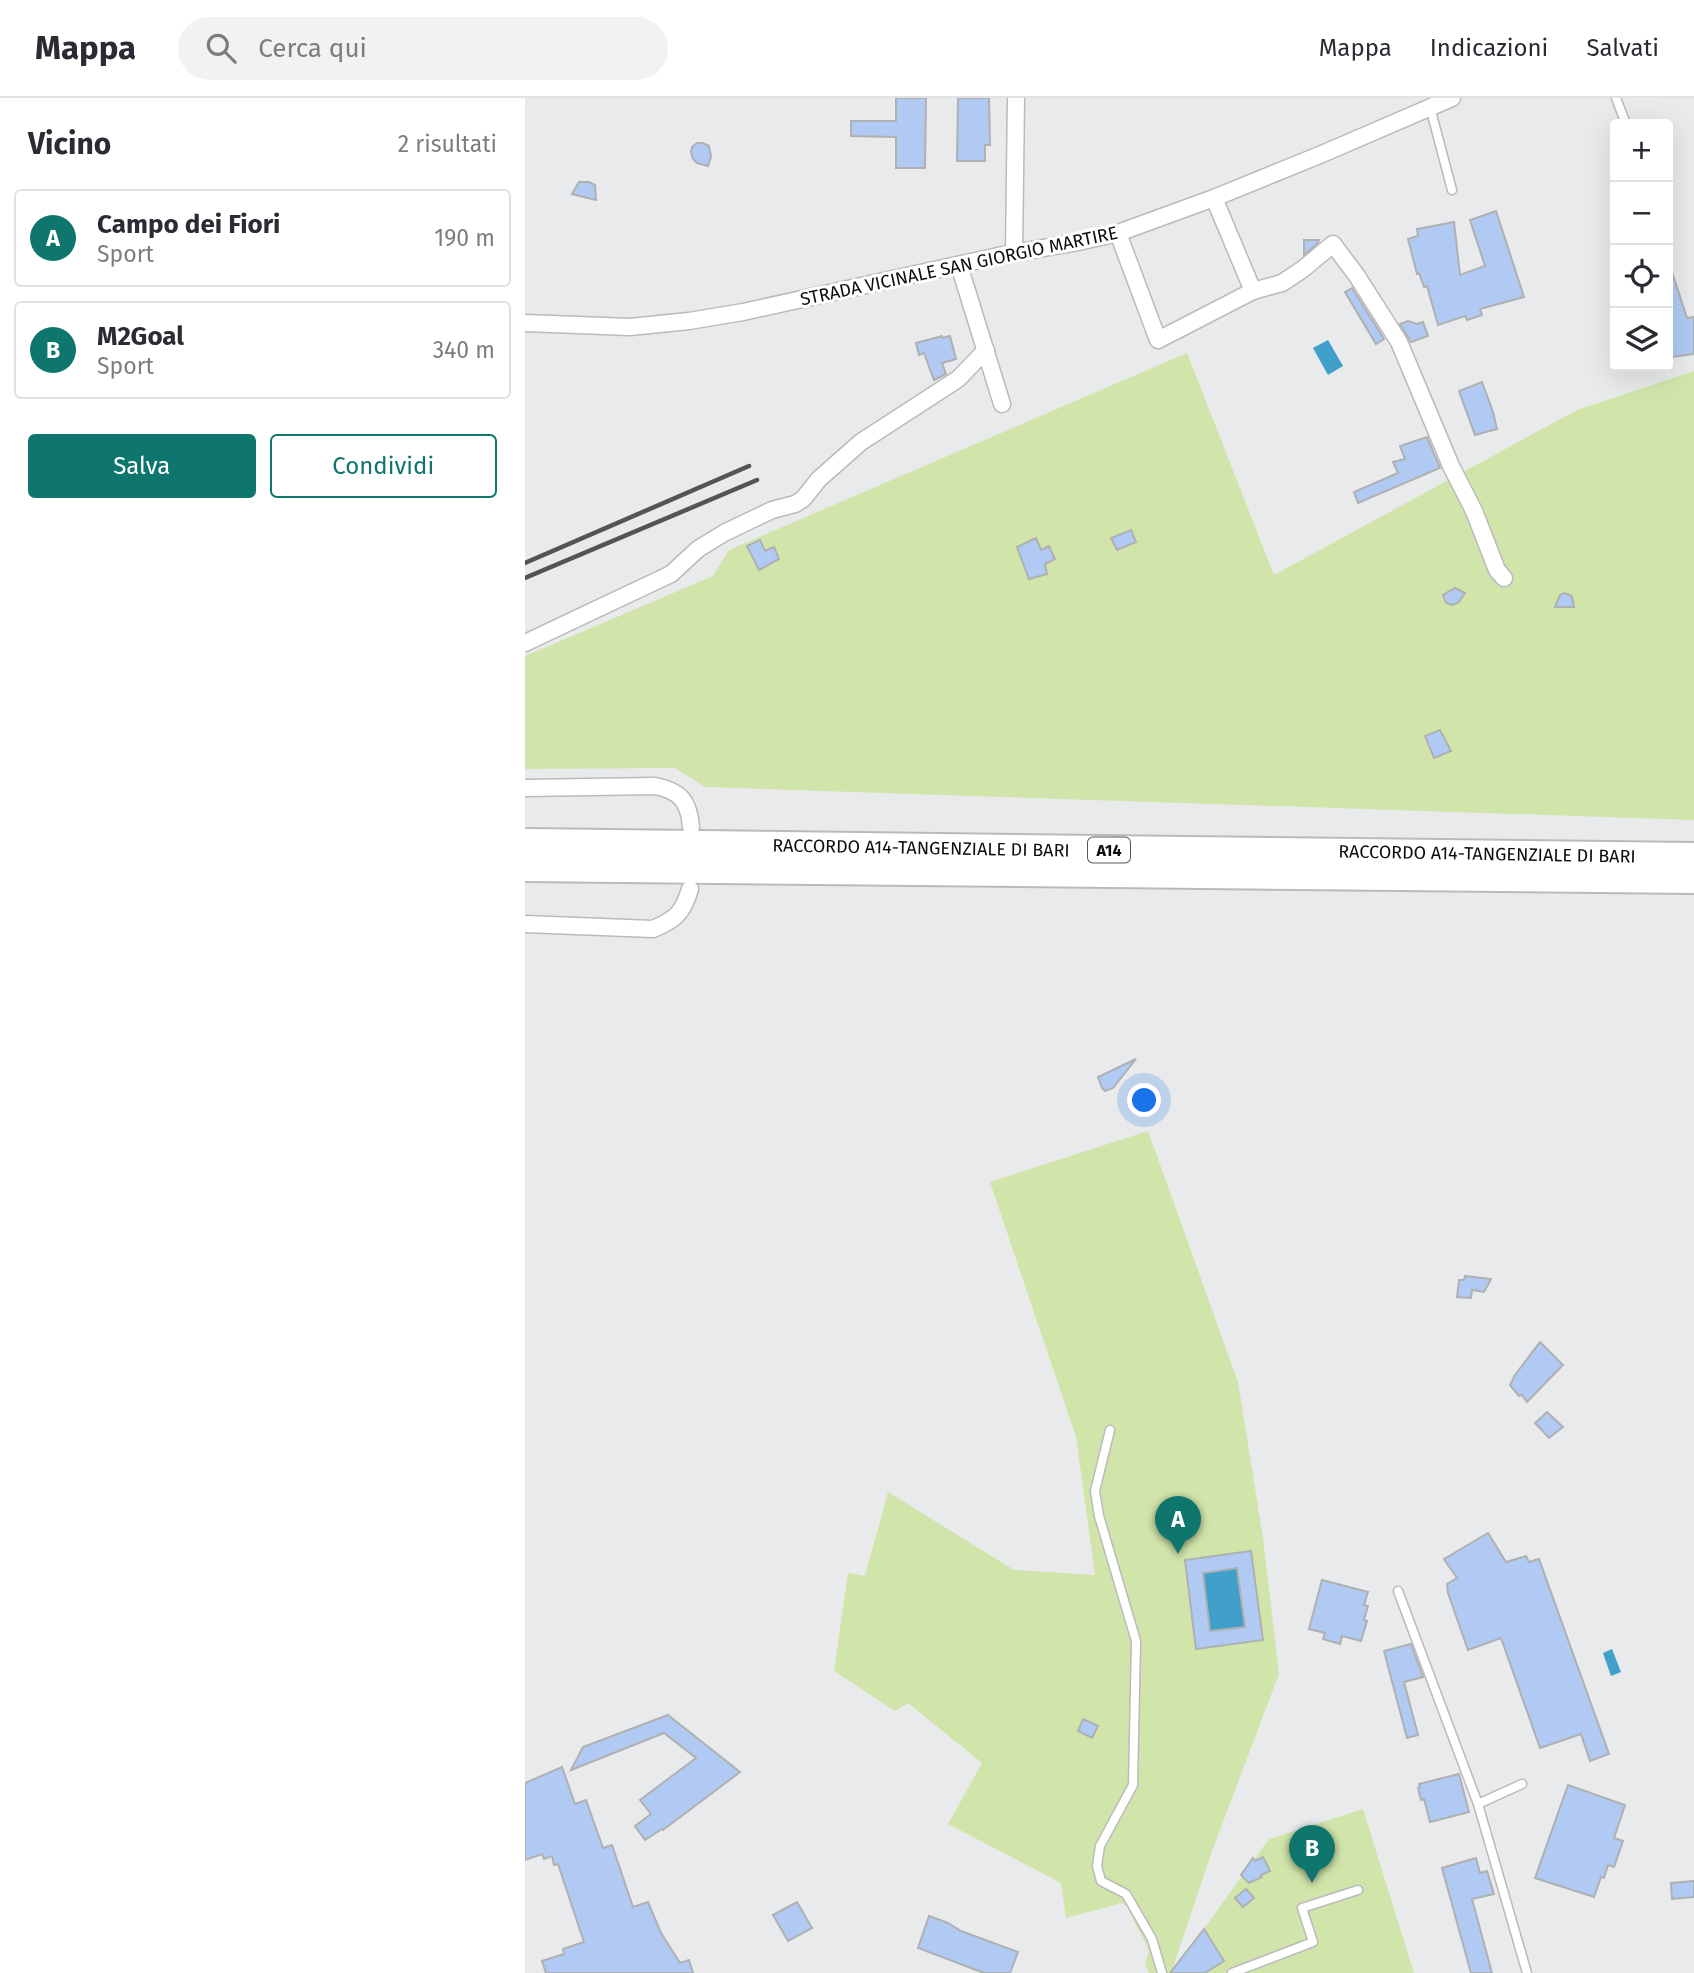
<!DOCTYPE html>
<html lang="it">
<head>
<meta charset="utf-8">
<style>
  body { margin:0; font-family:"Fira Sans",sans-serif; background:#f2f2f3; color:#2b2b33 }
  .controls { position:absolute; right:21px; top:21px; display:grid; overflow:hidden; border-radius:7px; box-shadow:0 7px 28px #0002 }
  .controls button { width:63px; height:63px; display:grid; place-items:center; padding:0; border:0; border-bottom:2px solid #e1e1e2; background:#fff; color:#2b2b33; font:35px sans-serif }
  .you { position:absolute; left:620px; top:1003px; width:24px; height:24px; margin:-18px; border:5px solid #fff; border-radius:50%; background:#1a73e8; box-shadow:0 0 0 10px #1a73e833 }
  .badge { display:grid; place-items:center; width:46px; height:46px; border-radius:50%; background:#0f766e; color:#fff; font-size:23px; font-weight:700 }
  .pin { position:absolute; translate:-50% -58px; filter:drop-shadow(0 2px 4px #0008) }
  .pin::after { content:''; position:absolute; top:37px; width:24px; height:21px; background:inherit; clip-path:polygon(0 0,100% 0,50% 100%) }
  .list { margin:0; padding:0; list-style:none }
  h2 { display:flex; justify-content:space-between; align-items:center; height:91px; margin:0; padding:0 28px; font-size:30px }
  h2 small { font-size:23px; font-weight:400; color:#7c7c81 }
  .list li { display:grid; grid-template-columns:46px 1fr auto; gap:21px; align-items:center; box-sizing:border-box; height:98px; margin:0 14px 14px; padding:0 14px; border:2px solid #e1e1e2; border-radius:7px }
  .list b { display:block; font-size:26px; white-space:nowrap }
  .list p { margin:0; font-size:23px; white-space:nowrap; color:#7c7c81 }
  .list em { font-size:23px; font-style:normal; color:#7c7c81 }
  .actions { display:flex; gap:14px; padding:21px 28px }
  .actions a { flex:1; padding:16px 0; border:2px solid #0f766e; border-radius:7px; text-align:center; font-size:24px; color:#0f766e }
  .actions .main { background:#0f766e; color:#fff }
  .icon { flex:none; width:38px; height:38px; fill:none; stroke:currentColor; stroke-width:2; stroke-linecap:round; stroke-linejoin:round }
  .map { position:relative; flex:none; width:1169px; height:1875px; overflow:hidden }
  header { display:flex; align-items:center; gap:42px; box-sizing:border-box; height:98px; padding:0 35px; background:#fff; border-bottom:2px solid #e1e1e2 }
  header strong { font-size:33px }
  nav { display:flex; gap:38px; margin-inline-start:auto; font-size:24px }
  .search { width:490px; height:63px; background:#f2f2f3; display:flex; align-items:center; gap:18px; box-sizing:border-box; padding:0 24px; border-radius:38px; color:#7c7c81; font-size:26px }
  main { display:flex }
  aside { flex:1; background:#fff }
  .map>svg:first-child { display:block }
</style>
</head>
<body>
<header>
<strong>Mappa</strong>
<div class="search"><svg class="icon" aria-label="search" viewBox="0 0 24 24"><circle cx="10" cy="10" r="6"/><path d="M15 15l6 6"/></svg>Cerca qui</div>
<nav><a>Mappa</a><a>Indicazioni</a><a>Salvati</a></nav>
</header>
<main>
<aside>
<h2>Vicino<small>2 risultati</small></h2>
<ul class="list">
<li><span class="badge">A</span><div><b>Campo dei Fiori</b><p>Sport</p></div><em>190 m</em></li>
<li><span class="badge">B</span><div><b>M2Goal</b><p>Sport</p></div><em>340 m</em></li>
</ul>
<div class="actions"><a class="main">Salva</a><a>Condividi</a></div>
</aside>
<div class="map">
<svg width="1169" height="1875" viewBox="0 0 1169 1875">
  <rect width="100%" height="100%" fill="#e9eaeb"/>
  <g fill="#d1e5ab">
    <path d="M 662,255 L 749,477 L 1052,312 L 1169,273 L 1169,722 L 180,689 L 150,670 L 0,671 L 0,558 L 188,478 L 204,452 Z"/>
    <path d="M 623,1033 L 713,1284 L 738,1440 L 754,1576 L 687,1753 L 646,1875 L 624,1875 L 620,1865 L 624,1853 L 602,1809 L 597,1805 L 541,1820 L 536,1785 L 423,1726 L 457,1665 L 383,1605 L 370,1613 L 309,1573 L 323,1475 L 340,1478 L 363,1394 L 489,1472 L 570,1477 L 551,1339 L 465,1084 Z"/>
    <path d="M 838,1711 L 889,1875 L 647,1875 L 744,1741 Z"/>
  </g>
  <g fill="#40a0ca">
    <path d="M 803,242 L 818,268 L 803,277 L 788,250 Z"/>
    <path d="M 712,1470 L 720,1529 L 685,1533 L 678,1475 Z"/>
    <path d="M 1087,1551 L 1096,1574 L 1086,1578 L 1078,1555 Z"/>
  </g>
  <g fill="#b1caf3" stroke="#afb0b1" stroke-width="2" fill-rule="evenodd">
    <path d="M 371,0 L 401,0 L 400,70 L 371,70 L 371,39 L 326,38 L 326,23 L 371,23 Z"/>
    <path d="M 433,0 L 464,0 L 465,47 L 460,47 L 460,63 L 432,63 Z"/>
    <path d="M 172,45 L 178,45 L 184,48 L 186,59 L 183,68 L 172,65 L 168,61 L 166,54 L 167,49 Z"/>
    <path d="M 54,84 L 64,84 L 70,87 L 71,102 L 47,96 Z"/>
    <path d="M 971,113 L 999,199 L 955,211 L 957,217 L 942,222 L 940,218 L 913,227 L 902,188 L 899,189 L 894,175 L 892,176 L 883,141 L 893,138 L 892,131 L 929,124 L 935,177 L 960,168 L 945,122 Z"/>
    <path d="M 779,142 L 794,142 L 793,145 L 779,157 Z"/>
    <path d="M 1145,168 L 1162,220 L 1169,219 L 1169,256 L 1147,259 L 1143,248 L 1143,169 Z"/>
    <path d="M 827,190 L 859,241 L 851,246 L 820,194 Z"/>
    <path d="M 883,223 L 892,226 L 898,224 L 903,238 L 886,244 L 875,226 Z"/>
    <path d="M 417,238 L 417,240 L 425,238 L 431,261 L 417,265 L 421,276 L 409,282 L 399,255 L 394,257 L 391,245 Z"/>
    <path d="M 957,284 L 968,314 L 972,331 L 950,337 L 934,293 Z"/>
    <path d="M 902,339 L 915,370 L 833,405 L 829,394 L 873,375 L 868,364 L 880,361 L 875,348 Z"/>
    <path d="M 606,432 L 611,444 L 592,452 L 586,440 Z"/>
    <path d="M 511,440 L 516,452 L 524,448 L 530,461 L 520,466 L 522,476 L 504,481 L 492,449 Z"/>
    <path d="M 235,442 L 240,453 L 249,449 L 254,461 L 234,472 L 222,448 Z"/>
    <path d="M 930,490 L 940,495 L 934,504 L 928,507 L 921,505 L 918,497 Z"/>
    <path d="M 1039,495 L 1047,498 L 1049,509 L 1030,509 L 1035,497 Z"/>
    <path d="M 915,632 L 926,653 L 909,660 L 900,638 Z"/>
    <path d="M 611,961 L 588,990 L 580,993 L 577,990 L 573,979 Z"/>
    <path d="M 940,1178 L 966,1181 L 959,1194 L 947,1192 L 946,1200 L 932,1199 L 934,1182 L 939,1182 Z"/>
    <path d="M 1015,1244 L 1038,1267 L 1002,1304 L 997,1297 L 994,1298 L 985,1287 L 990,1277 Z"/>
    <path d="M 1022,1314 L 1038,1329 L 1024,1340 L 1010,1325 Z"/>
    <path d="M 963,1435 L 981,1464 L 1001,1458 L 1004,1464 L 1014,1461 L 1084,1656 L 1065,1663 L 1056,1636 L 1015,1650 L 976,1540 L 943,1552 L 923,1495 L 922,1486 L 932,1480 L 919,1461 Z"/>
    <path d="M 726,1453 L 738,1542 L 671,1551 L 660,1462 ZM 712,1470 L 720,1529 L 685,1533 L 678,1475 Z"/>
    <path d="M 797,1482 L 843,1494 L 839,1507 L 843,1508 L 839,1522 L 842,1523 L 836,1543 L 817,1538 L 815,1546 L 798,1541 L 800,1535 L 784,1531 Z"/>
    <path d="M 886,1546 L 898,1579 L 879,1584 L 893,1637 L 882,1640 L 859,1553 Z"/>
    <path d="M 143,1617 L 215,1674 L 138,1732 L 137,1731 L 120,1742 L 110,1728 L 126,1716 L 115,1702 L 171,1660 L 139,1635 L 46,1672 L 58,1649 Z"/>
    <path d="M 558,1621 L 573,1628 L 567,1640 L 553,1633 Z"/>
    <path d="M 37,1669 L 50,1706 L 61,1702 L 78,1750 L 87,1747 L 108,1809 L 123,1804 L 136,1835 L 155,1865 L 164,1862 L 168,1875 L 21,1875 L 17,1863 L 39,1856 L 38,1851 L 59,1844 L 33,1766 L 29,1767 L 27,1758 L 19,1761 L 17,1756 L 0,1762 L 0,1685 Z"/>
    <path d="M 934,1676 L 944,1714 L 905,1724 L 899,1701 L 896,1702 L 893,1690 L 895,1689 L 894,1686 Z"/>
    <path d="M 1043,1687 L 1100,1707 L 1089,1740 L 1098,1743 L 1089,1769 L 1083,1767 L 1079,1780 L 1076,1779 L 1069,1799 L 1010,1780 Z"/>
    <path d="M 738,1759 L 745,1773 L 736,1777 L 737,1779 L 724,1785 L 716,1777 L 728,1760 L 730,1763 Z"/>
    <path d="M 951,1760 L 955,1775 L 962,1773 L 969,1796 L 947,1801 L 967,1875 L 946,1875 L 917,1770 Z"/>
    <path d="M 1169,1783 L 1169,1799 L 1147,1801 L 1146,1785 Z"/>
    <path d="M 721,1791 L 729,1800 L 718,1809 L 710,1800 Z"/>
    <path d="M 272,1804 L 287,1830 L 263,1843 L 248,1817 Z"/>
    <path d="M 404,1818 L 423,1825 L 436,1833 L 493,1854 L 485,1875 L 459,1875 L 393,1850 Z"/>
    <path d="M 679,1831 L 699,1863 L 680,1875 L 645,1875 Z"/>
  </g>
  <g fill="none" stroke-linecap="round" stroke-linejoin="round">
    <defs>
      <g id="service">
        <path d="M 1091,0 L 1101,26"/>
        <path d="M 905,9 L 927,92"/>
        <path d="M 585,1332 L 570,1393 L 574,1418 L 611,1543 L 608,1687 L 575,1748 L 572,1768 L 576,1783 L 601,1796 L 627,1841 L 637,1875"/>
        <path d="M 873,1493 L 953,1706 L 1002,1875"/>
        <path d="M 953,1706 L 997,1686"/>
        <path d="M 707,1875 L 788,1844 L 777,1810 L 833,1792"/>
      </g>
      <g id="minor">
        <path d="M 689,100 L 728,193"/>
        <path d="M 593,135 L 633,242 L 728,193 L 757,185 L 778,171 L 808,146 L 832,178 L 874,244 L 926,368 L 949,413 L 972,472 L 979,480"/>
        <path d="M 489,155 L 491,0"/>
        <path d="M 434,167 L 477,306"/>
        <path d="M 0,225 L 105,229 L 164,223 L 218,214 L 478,157 L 553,144 L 593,135 L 689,100 L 797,56 L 927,0"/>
        <path d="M 0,545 L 146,476 L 173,451 L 199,435 L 247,412 L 270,406 L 278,401 L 294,381 L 336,344 L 433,281 L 461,252"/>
        <path d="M 0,690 L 130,688 C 156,693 164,704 166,729"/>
        <path d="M 0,826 L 128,831 C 150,822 158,815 165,791"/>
      </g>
      <g id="motorway">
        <path d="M 0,745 L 1169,759"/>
        <path d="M 0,769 L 1169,781"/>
      </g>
    </defs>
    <use href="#service" stroke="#bababc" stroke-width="11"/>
    <use href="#minor" stroke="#bababc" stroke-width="19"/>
    <use href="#motorway" stroke="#bababc" stroke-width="32"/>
    <use href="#service" stroke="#fff" stroke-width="8"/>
    <use href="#minor" stroke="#fff" stroke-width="16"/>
    <use href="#motorway" stroke="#fff" stroke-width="28"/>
    <g stroke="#545455" stroke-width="4.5">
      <path d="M 0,465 L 224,368"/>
      <path d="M 0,480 L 232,382"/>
    </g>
  </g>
  <g text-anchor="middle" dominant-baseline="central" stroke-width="6" stroke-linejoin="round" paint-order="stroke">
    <rect fill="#fff" stroke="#565656" stroke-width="2" x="563" y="739.5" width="42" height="25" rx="5"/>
    <g font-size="16" font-weight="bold" fill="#0d0d0e">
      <text x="584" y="752">A14</text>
    </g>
    <g font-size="18" fill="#0d0d0e" stroke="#fff">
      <text transform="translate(434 168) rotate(-12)">STRADA VICINALE SAN GIORGIO MARTIRE</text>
      <text transform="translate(396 750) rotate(1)">RACCORDO A14-TANGENZIALE DI BARI</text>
      <text transform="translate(962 756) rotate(1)">RACCORDO A14-TANGENZIALE DI BARI</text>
    </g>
  </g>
</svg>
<div class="controls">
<button>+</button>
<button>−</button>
<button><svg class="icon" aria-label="locate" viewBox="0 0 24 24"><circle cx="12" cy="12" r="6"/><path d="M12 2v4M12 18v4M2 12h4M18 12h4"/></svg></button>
<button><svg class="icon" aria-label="layers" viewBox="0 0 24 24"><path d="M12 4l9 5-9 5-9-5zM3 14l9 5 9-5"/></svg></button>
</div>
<div class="you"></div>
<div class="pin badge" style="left:653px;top:1456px">A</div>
<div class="pin badge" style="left:787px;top:1785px">B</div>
</div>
</main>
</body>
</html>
